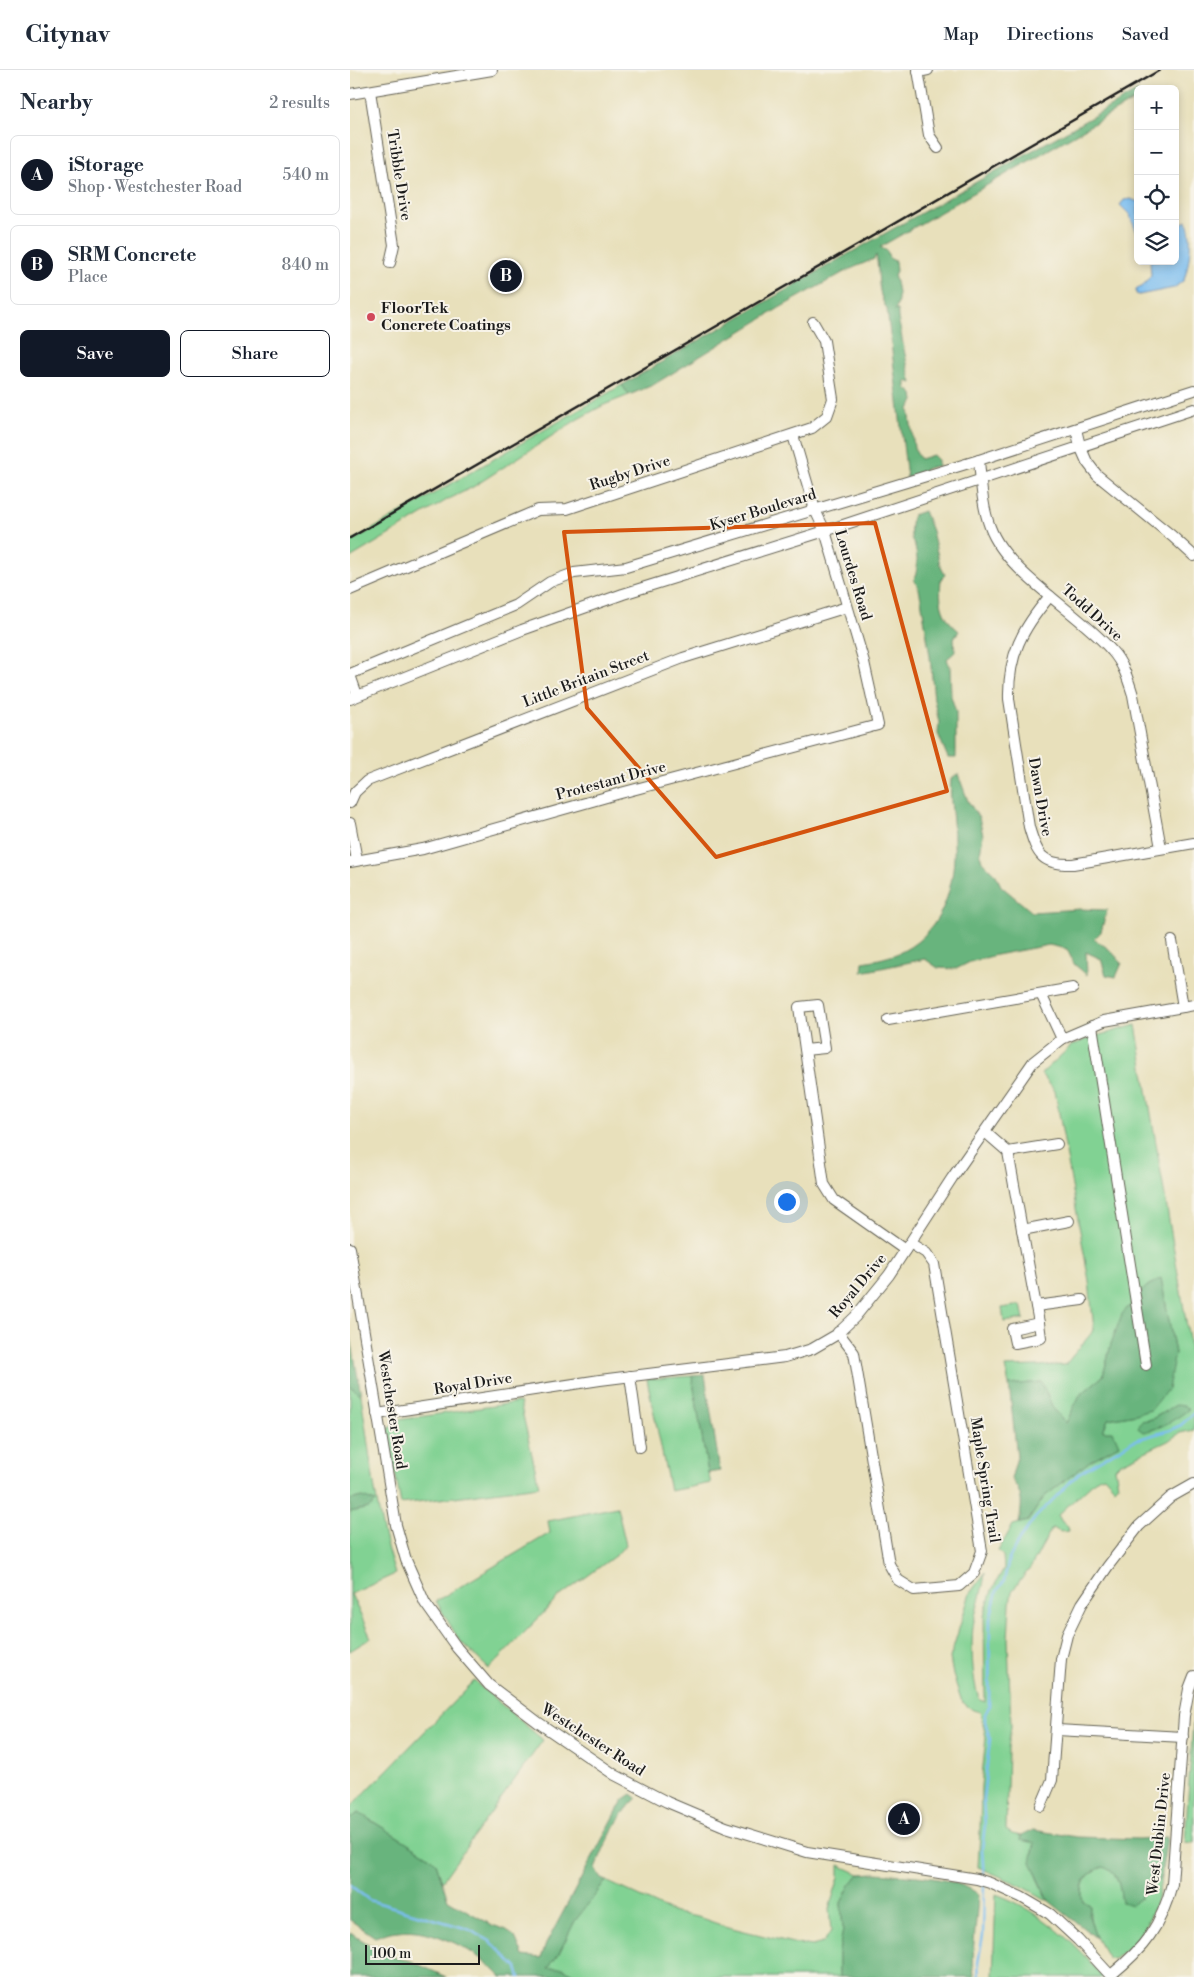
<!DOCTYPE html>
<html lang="en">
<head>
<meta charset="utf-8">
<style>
  body { margin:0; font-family:"Libre Bodoni",serif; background:#f2f2f3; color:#1f2937 }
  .controls { position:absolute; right:15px; top:15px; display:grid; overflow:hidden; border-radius:8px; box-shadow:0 2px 8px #0003 }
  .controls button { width:45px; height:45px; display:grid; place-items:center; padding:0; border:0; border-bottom:1px solid #e0e1e3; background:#fff; color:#1f2937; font:25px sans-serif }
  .scale { position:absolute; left:15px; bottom:12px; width:115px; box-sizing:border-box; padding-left:5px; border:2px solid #1c1c1c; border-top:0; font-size:14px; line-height:18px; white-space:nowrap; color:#1c1c1c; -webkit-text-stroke:4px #f7f3e8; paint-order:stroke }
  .you { position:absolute; left:436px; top:1131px; width:18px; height:18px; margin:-12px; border:4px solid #fff; border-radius:50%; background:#1a73e8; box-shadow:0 0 0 8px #1a73e833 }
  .badge { display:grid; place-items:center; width:32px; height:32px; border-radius:50%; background:#111827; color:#fff; font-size:16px; font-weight:700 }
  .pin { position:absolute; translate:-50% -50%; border:2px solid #fff; box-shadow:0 1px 5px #0006 }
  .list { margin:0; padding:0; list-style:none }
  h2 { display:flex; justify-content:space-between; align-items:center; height:65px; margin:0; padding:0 20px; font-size:21px }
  h2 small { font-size:16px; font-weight:400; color:#747a83 }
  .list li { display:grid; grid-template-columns:32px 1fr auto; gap:15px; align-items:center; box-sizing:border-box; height:80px; margin:0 10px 10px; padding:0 10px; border:1px solid #e0e1e3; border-radius:8px }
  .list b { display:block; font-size:19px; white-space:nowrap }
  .list p { margin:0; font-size:16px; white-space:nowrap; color:#747a83 }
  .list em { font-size:16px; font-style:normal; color:#747a83 }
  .actions { display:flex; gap:10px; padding:15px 20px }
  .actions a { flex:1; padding:11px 0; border:1px solid #111827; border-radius:8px; text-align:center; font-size:18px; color:#111827 }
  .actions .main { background:#111827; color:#fff }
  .icon { flex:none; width:28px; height:28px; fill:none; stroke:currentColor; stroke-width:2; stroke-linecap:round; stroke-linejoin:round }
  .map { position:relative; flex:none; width:844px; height:1907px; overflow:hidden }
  header { display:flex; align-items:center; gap:30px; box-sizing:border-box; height:70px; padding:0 25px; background:#fff; border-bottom:1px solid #e0e1e3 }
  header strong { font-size:24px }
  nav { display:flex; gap:28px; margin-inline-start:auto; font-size:18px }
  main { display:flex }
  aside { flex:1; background:#fff }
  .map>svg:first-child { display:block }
</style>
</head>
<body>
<header>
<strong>Citynav</strong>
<nav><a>Map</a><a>Directions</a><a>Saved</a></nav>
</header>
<main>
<aside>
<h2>Nearby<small>2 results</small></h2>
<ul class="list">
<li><span class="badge">A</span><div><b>iStorage</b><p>Shop · Westchester Road</p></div><em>540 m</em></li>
<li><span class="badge">B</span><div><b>SRM Concrete</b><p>Place</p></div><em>840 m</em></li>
</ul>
<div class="actions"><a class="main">Save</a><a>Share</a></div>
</aside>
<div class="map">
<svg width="844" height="1907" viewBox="0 0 844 1907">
  <rect width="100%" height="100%" fill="#f7f3e8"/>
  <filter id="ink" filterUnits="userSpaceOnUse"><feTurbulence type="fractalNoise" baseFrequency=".02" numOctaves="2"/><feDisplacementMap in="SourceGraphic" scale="10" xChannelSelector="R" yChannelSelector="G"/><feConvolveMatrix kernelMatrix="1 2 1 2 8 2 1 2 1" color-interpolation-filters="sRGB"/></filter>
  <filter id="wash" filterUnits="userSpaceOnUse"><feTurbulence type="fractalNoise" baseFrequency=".0096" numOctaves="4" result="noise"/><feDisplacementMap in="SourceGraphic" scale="20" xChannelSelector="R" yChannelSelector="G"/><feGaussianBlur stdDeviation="1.12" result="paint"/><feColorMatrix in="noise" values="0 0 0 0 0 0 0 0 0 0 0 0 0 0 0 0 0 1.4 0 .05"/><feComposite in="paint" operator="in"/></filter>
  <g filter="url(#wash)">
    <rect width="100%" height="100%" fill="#e8e0bb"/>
    <g fill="#81d293" stroke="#4e7758" fill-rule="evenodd">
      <path d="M 272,315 L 279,325 L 254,335 L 228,349 L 123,417 L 97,430 L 0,488 L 0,472 Z"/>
      <path d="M 786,955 L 839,1269 L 844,1320 L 844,1360 L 830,1363 L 818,1371 L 769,1394 L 765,1398 L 768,1415 L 765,1418 L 754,1406 L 748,1408 L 708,1445 L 712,1452 L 718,1456 L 719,1461 L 711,1462 L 702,1458 L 681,1497 L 662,1521 L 660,1534 L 658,1569 L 661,1657 L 658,1678 L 656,1760 L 662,1764 L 671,1766 L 670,1769 L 685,1772 C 678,1792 690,1814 699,1831 L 670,1815 L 628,1797 L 630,1762 L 631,1716 L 636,1667 L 630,1642 L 623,1640 L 612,1632 L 603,1605 L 600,1588 L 620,1523 L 635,1503 C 633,1521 626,1538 623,1556 C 621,1577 622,1609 629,1629 L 635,1632 L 634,1546 L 642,1520 L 654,1498 L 653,1486 L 648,1481 L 663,1455 L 678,1451 L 694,1427 L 740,1391 L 769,1375 L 753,1361 L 758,1349 L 786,1344 L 825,1283 L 811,1208 L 761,1274 L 753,1306 L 730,1325 L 716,1353 L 703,1338 L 691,1312 L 659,1315 L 655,1297 L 715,1295 L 744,1260 L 739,1211 L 705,1021 L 691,1004 L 721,976 L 739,968 ZM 826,1335 L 822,1351 L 802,1360 L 791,1351 L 802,1349 Z"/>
      <path d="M 671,1235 L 674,1249 L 654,1252 L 652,1238 Z"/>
      <path d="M 342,1306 L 358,1403 L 361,1413 L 320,1421 L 297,1309 Z"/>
      <path d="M 0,1316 L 11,1325 C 20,1385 26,1447 45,1504 L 1,1524 L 21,1568 L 0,1581 L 0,1442 L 19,1438 L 12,1427 L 0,1430 Z"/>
      <path d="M 170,1332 L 189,1416 L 51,1434 L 37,1360 L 48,1350 Z"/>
      <path d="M 267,1437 L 276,1475 L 266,1485 L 209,1527 L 139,1599 L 109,1570 L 86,1531 L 200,1463 L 198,1451 Z"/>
      <path d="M 124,1611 L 193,1670 L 92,1811 L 86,1793 L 79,1786 L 9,1743 L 0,1748 L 0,1738 Z"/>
      <path d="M 843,1652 L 844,1652 L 844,1773 L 835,1772 Z"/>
      <path d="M 489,1795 L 509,1804 L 500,1815 L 491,1833 L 493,1859 L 489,1882 L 489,1907 L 228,1907 L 224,1904 L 198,1898 L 208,1885 L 225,1850 L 256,1811 L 325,1843 L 348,1847 L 374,1856 L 447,1874 L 462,1876 L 473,1873 L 481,1861 L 479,1839 L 489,1807 Z"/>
      <path d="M 754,1797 C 770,1804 769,1816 772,1832 L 791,1828 L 795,1816 L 802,1812 L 808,1811 L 811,1806 C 809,1839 791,1870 764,1889 L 758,1888 C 748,1872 738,1855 740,1836 L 733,1832 C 729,1814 737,1802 754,1797 Z"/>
      <path d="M 646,1824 C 690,1840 723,1871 753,1907 L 643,1907 Z"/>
    </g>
    <g fill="#68b47d" stroke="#42684c">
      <path d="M 788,21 L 788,28 L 530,177 L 537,181 L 539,188 L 545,191 L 546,201 L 544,205 C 547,215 551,230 545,240 L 548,240 C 547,249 550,255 551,263 C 554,280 557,296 562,313 L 556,311 L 556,318 L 563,324 L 564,331 L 559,339 L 564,378 L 570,389 L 583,385 L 588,390 L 588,396 C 575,397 568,404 557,408 L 537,239 C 526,222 530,205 526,185 L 524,189 L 498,200 L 431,237 L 303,315 L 279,325 L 272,315 L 493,187 Z"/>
      <path d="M 574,441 L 582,461 L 590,495 L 595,505 L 591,509 C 589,532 591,546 609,561 L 604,568 L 605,582 L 597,589 L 600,597 L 601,626 L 606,642 L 606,688 L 598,688 L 588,664 L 589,652 L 584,630 L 580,586 L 571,529 L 569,519 L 564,510 C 568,499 568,489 565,477 C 564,473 561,470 561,466 C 560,459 561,452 563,445 Z"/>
      <path d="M 608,704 L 618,731 L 629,748 L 633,765 L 630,784 L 632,791 L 646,805 L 651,816 L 682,842 L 731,839 L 757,840 L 751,862 L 744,869 L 759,879 L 772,893 L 766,907 L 756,905 L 751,889 L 736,882 L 737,905 L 724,894 L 717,879 L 699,875 L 646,885 L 620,892 L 606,899 L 588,898 L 575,889 L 512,902 L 513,892 C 526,890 541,887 553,881 C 594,860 606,813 604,770 C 604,749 599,730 601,709 Z"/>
      <path d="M 811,1208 L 825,1283 L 818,1319 L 801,1340 L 786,1344 L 758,1349 L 753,1361 L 763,1361 L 769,1375 L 740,1391 L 694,1427 L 678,1451 L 669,1453 C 672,1434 674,1425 661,1409 L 667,1387 L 659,1315 L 691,1312 L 703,1338 L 716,1353 L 730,1325 L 753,1306 L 761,1274 L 772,1244 L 795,1218 Z"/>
      <path d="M 0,1262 L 11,1325 L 0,1316 Z"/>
      <path d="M 355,1305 L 370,1401 L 358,1403 L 342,1306 Z"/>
      <path d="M 826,1335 L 834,1336 L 839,1339 C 826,1350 809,1359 793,1362 L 788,1358 L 791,1351 L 802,1349 Z"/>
      <path d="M 12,1427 L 26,1432 L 19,1438 L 0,1442 L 0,1430 Z"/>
      <path d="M 282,1724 L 287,1728 C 267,1746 255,1775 245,1799 L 251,1808 L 256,1811 L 225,1851 L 208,1885 L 198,1898 L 213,1898 L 228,1907 L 151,1907 C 130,1882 81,1856 48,1861 C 40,1861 32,1865 25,1867 L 0,1850 L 0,1748 L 9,1743 L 79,1786 L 86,1793 L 98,1830 L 142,1855 L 157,1860 L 166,1869 L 173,1886 L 191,1888 L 196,1874 L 273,1730 Z"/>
      <path d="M 683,1760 L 727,1767 L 789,1769 L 817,1767 L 811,1806 L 808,1811 L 802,1812 L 795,1816 L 791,1828 L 782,1835 L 772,1832 C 769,1816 770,1803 753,1797 C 737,1802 728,1814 733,1832 L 740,1836 L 739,1846 L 746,1868 L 699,1831 L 681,1792 L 685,1773 L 670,1770 L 671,1766 Z"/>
      <path d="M 525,1803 C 554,1805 605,1806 628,1824 C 627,1852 621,1879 624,1907 L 489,1907 L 489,1882 L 493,1859 L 491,1833 L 500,1815 L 509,1804 Z"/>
      <path d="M 0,1863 L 41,1887 L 61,1891 L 96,1907 L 0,1907 Z"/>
    </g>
    <g fill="#7abdf0" stroke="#4b6c86">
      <path d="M 781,129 L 788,132 L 788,165 L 779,144 L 770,135 L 774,130 Z"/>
      <path d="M 836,151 C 844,165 839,195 834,210 L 824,218 L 789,225 L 786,224 L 786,219 L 792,217 L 801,205 L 800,191 L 825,191 L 825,157 Z"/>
    </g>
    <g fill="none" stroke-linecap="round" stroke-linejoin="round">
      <g stroke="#7abdf0" stroke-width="2.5">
        <path d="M 634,1808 L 632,1779 L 635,1755 L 633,1729 L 640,1669 L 635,1651 L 635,1644 L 639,1637 L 640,1549 L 647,1521 L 654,1511 L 659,1489 L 669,1470 L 685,1448 L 729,1403 L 782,1371 L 820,1360 L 831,1355 L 844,1343"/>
        <path d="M 0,1815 L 19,1830 L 118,1859 L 140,1871 L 167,1898 L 170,1907"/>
        <path d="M 629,1907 L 628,1893 L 633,1865 L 634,1814"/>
      </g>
    </g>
  </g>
  <g filter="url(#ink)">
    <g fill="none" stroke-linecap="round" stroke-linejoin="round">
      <defs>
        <g id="minor">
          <path d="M 568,0 L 579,65 L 588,78"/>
          <path d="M 568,2 L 578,0"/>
          <path d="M 20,21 L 44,175 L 40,193"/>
          <path d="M 0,24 L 142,0"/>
          <path d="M 726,359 L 730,376 L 737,392 L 747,405 L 822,466 L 844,486"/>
          <path d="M 629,390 C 631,412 632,436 640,457 C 657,504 729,542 762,581 C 773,593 778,609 783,625 L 811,778"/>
          <path d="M 0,520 L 188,440 L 217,439 L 462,358 L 477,346 L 483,329 L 474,271 L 463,252"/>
          <path d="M 700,526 C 672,559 658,585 659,629 L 679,757 C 687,785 692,795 723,794 L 844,773"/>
          <path d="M 0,604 L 166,535 L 200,512 L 224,503 L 276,497 L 629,390 L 844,320"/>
          <path d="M 0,605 L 7,625"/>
          <path d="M 0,629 L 172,560 L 273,524 L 475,461 L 844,339"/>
          <path d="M 0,733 L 5,722 L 17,711 L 333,588 L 497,537"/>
          <path d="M 0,753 L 7,790"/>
          <path d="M 0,792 L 73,779 L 267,724 L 528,655 L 514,592 L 475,461 L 465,440 L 443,365"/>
          <path d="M 822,871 L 833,937"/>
          <path d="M 691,924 L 712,969"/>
          <path d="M 538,950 L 723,918"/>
          <path d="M 742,956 L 796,1295"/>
          <path d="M 455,980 L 475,978 L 468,935 L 449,937 L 474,1114 L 484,1130 L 555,1180"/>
          <path d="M 635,1062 L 658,1082 L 707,1074"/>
          <path d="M 658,1082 L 689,1253"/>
          <path d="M 672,1160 L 719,1151"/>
          <path d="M 0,1178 L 46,1455 L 56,1490 L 75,1533 L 107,1578 L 139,1615 L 189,1653 L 265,1705 L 317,1732 L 376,1757 L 457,1782 L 627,1809 L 640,1813 L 671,1827 L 700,1844 L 728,1870 L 762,1907"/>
          <path d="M 686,1236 L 732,1230"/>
          <path d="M 689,1253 L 691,1268 L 665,1273 L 662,1259 Z"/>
          <path d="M 488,1262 L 504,1283 L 539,1494 L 548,1510 L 564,1520 L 609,1516 L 624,1503 L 632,1481 L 584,1194 L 576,1183 L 560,1173"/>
          <path d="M 280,1306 L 290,1377"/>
          <path d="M 27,1344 L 250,1310 L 435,1287 L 462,1279 L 486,1265 L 505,1247 L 539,1205 L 602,1108 L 683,992 L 712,969 L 754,951 L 844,935"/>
          <path d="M 707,1660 L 833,1667"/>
          <path d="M 691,1736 L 702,1710 L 711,1589 L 717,1565 L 732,1534 L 758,1496 L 789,1456 L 821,1427 L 844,1414"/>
          <path d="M 761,1905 C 794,1878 811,1857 822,1814 L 834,1646 L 839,1619 L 844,1606"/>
        </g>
      </defs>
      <use href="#minor" stroke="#636154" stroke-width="12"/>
      <use href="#minor" stroke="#fff" stroke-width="10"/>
      <path stroke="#1c1c1c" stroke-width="2.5" d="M 0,468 L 810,0"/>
    </g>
  </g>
  <path fill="none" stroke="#d4530e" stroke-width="4" stroke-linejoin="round" d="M 525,453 L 597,721 L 366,787 L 237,638 L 214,462 Z"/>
  <circle fill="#d1495b" stroke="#f7f3e8" stroke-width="2" cx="21" cy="247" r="5"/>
  <g text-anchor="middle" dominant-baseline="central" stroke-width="4" stroke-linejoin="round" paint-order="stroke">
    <g font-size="15" fill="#1c1c1c" stroke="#f7f3e8">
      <text transform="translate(49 105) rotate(81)">Tribble Drive</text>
      <text transform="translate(280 403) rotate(-18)">Rugby Drive</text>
      <text transform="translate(413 440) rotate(-17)">Kyser Boulevard</text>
      <text transform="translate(503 505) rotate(73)">Lourdes Road</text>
      <text transform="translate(742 543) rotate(42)">Todd Drive</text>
      <text transform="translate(236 609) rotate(-21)">Little Britain Street</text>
      <text transform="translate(261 711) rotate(-15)">Protestant Drive</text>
      <text transform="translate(690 727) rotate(80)">Dawn Drive</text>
      <text transform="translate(508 1216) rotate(-50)">Royal Drive</text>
      <text transform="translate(123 1314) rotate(-9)">Royal Drive</text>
      <text transform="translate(42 1340) rotate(81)">Westchester Road</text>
      <text transform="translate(635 1410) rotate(81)">Maple Spring Trail</text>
      <text transform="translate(243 1670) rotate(33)">Westchester Road</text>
      <text transform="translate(809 1764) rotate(-84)">West Dublin Drive</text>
    </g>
    <g font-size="15" font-weight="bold" fill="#1c1c1c" stroke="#f7f3e8" text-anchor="start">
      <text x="31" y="238">FloorTek<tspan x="31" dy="17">Concrete Coatings</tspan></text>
    </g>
  </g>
</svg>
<div class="controls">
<button>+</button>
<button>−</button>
<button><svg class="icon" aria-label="locate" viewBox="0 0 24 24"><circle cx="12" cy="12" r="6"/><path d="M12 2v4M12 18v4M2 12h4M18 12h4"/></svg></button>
<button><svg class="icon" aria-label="layers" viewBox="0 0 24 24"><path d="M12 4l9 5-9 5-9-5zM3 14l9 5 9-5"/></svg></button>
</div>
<div class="scale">100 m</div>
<div class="you"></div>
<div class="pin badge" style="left:554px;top:1749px">A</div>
<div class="pin badge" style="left:156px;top:206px">B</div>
</div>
</main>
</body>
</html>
